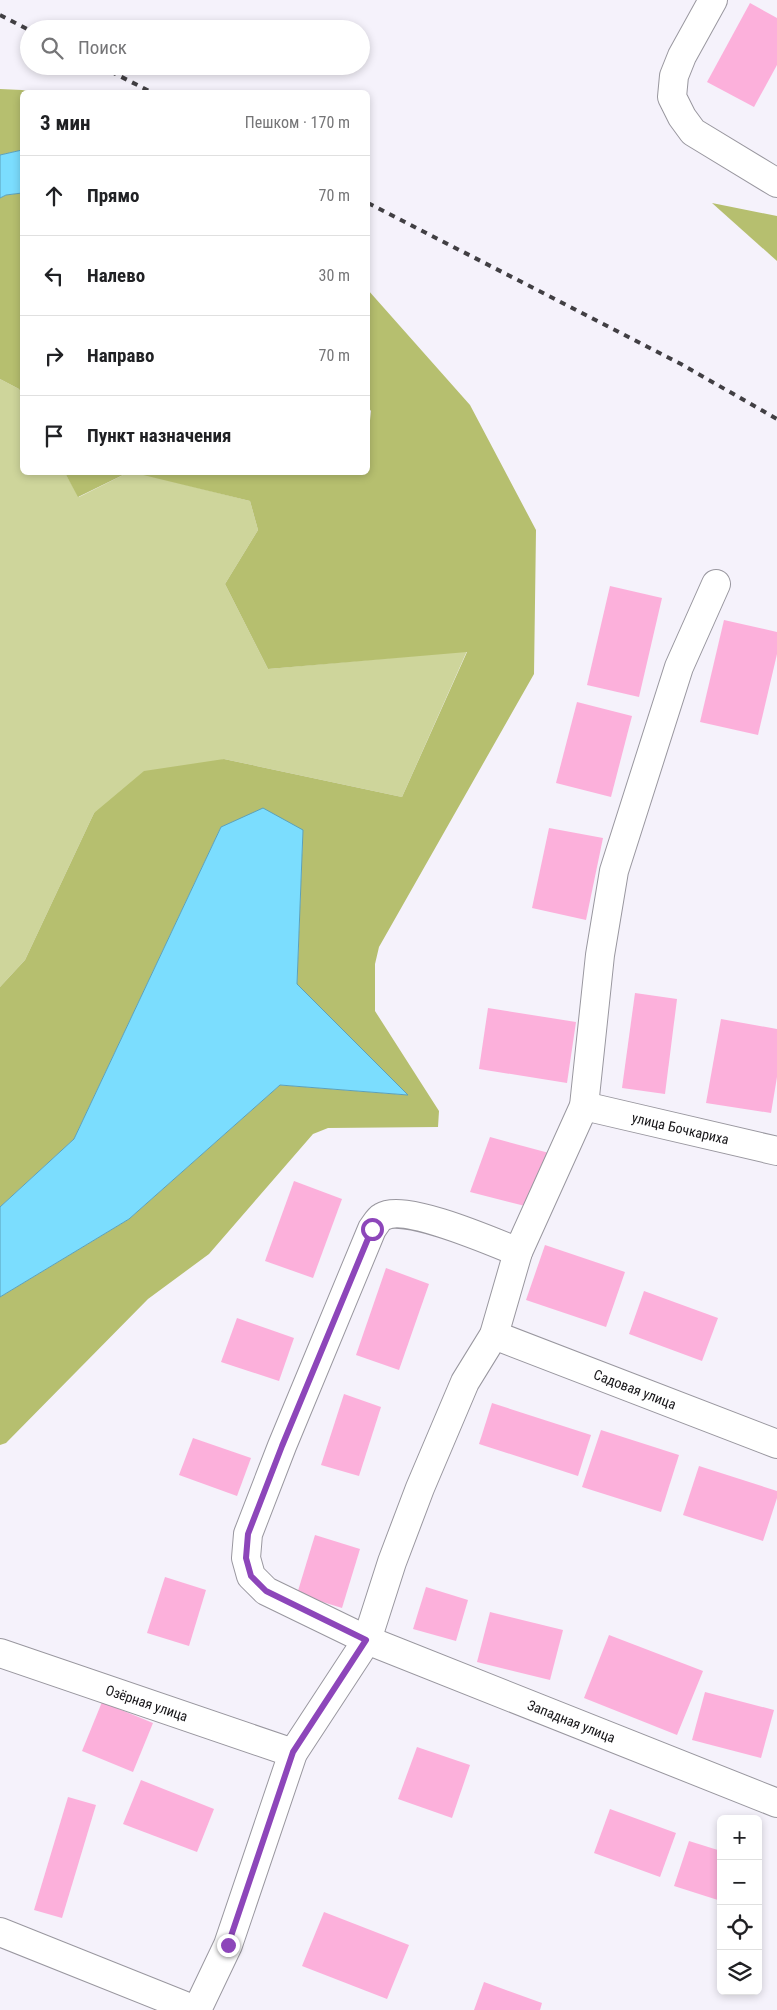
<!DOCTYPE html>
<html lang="ru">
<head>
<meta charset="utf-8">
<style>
  body { margin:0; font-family:"Roboto Condensed",sans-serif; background:#f2f2f2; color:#202124 }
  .controls { position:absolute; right:15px; bottom:15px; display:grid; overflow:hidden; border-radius:8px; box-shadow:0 2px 8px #0003 }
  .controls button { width:45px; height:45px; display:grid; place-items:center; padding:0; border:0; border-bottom:1px solid #e0e0e0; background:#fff; color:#202124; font:25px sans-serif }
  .stop { position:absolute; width:15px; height:15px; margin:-11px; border:4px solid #8d46ba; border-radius:50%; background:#fff }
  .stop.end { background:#8d46ba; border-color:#fff; box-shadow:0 1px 5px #0008 }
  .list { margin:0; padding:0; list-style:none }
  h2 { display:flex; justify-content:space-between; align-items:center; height:65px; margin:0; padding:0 20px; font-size:21px }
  h2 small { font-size:16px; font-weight:400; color:#757577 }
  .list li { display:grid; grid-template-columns:32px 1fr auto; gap:15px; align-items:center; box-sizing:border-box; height:80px; padding:0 20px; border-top:1px solid #e0e0e0 }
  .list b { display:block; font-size:19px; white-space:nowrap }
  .list em { font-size:16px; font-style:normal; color:#757577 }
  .icon { flex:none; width:28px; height:28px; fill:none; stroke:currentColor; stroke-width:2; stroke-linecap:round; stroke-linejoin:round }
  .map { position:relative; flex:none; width:777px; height:2010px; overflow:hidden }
  .search { position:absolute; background:#fff; box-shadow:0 2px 8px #0003; left:20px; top:20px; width:350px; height:55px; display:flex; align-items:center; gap:12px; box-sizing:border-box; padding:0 18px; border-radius:28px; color:#757577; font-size:19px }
  .panel { position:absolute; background:#fff; box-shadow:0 2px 8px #0003; left:20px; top:90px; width:350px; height:385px; border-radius:8px }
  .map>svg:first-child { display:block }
</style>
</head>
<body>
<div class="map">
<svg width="777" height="2010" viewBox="0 0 777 2010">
  <rect width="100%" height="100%" fill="#f5f2fb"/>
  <path fill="#ced59b" d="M 0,379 L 19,389 L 22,396 L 22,472 L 65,473 L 79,497 L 127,473 L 135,472 L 250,501 L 258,530 L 225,584 L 268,669 L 467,651 L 402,797 L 224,759 L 94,813 L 25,960 L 0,987 Z"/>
  <g fill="#b6bf6f">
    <path d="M 0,89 L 22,90 L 32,92 L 22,92 L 22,150 L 0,155 Z"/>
    <path d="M 22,193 L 22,396 L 19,389 L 0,379 L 0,198 L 6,195 Z"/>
    <path d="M 712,203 L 777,216 L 777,261 Z"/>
    <path d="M 368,290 L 470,405 L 536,530 L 534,674 L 379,947 L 375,964 L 375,1011 L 439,1111 L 438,1127 L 328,1128 L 313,1134 L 209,1254 L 148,1299 L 6,1443 L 0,1445 L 0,1297 L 129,1219 L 280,1085 L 407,1095 L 297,984 L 303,830 L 221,827 L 74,1139 L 0,1207 L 0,987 L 25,960 L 94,813 L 144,771 L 224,759 L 402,797 L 467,652 L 268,669 L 225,584 L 258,530 L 250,501 L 135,473 L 368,472 L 368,439 L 371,411 L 368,407 Z"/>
    <path d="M 65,473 L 127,473 L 78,497 Z"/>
  </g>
  <g fill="#7bddfe" stroke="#5ca1b9">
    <path d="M 22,150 L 22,193 L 6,195 L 0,198 L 0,155 Z"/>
    <path d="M 263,808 L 303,830 L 297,984 L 408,1095 L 280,1085 L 129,1219 L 0,1297 L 0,1207 L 74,1139 L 221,827 Z"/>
  </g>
  <g fill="#fcb0db">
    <path d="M 750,3 L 777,18 L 777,65 L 754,107 L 707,82 Z"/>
    <path d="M 610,586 L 662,598 L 639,697 L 587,685 Z"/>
    <path d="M 724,620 L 777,632 L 777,654 L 758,735 L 700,722 Z"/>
    <path d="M 577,702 L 632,716 L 611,797 L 556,783 Z"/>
    <path d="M 549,828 L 603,838 L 586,920 L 532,908 Z"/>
    <path d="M 635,993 L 677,999 L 665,1094 L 622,1088 Z"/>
    <path d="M 488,1008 L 576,1022 L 567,1083 L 479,1069 Z"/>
    <path d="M 721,1019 L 777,1029 L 777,1077 L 771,1113 L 706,1103 Z"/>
    <path d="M 490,1137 L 549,1153 L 525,1206 L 470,1192 Z"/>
    <path d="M 294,1181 L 342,1199 L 313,1278 L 265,1261 Z"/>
    <path d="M 545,1245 L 625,1272 L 606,1327 L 526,1300 Z"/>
    <path d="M 386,1268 L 429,1284 L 399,1370 L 356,1355 Z"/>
    <path d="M 644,1291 L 718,1318 L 702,1361 L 629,1334 Z"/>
    <path d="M 237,1318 L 294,1338 L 279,1381 L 221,1362 Z"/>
    <path d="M 344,1394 L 381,1407 L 359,1476 L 321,1465 Z"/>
    <path d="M 492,1403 L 591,1435 L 578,1476 L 479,1444 Z"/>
    <path d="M 601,1430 L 679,1455 L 661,1512 L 582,1487 Z"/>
    <path d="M 193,1438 L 251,1458 L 237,1496 L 179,1475 Z"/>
    <path d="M 699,1466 L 777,1491 L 777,1498 L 763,1541 L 683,1515 Z"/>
    <path d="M 315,1535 L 360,1549 L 342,1608 L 297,1594 Z"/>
    <path d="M 165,1577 L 206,1590 L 189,1646 L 147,1633 Z"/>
    <path d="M 426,1587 L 468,1600 L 456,1641 L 413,1629 Z"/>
    <path d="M 490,1612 L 563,1630 L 550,1680 L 477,1662 Z"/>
    <path d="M 609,1635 L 703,1671 L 677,1735 L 584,1698 Z"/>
    <path d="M 705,1692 L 774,1710 L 761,1758 L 692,1740 Z"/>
    <path d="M 102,1702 L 153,1723 L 133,1772 L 82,1751 Z"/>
    <path d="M 417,1747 L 470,1765 L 452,1818 L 398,1799 Z"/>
    <path d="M 141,1780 L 214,1809 L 197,1852 L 123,1824 Z"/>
    <path d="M 68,1797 L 96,1805 L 62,1918 L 34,1910 Z"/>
    <path d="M 610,1809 L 676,1833 L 660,1877 L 594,1853 Z"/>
    <path d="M 689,1841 L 721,1851 L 721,1901 L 674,1886 Z"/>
    <path d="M 324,1912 L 409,1945 L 387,1999 L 302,1966 Z"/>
    <path d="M 484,1982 L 542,2003 L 540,2010 L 474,2010 Z"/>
  </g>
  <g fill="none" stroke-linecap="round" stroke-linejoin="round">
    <defs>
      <g id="minor">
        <path d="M 713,0 L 682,56 L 674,76 L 672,97 L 682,117 L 693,132 L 777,183"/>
        <path id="s1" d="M 584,1106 L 777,1151"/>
        <path id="s2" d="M 518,1252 C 493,1242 404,1203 382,1217 C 378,1219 375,1225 372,1229 L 282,1446 L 248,1534 L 246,1558 L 251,1576 L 266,1591 L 367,1640 L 777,1803"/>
        <path id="s3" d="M 494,1335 L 777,1444"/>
        <path id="s4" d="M 0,1653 L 293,1753"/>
        <path d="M 0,1932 L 195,2010"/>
        <path d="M 197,2010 L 228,1945 L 293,1753 L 367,1640 L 392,1562 L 420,1488 L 465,1382 L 494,1335 L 518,1252 L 584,1106 L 600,955 L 614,871 L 679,667 L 716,584"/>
      </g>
    </defs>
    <use href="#minor" stroke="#99979f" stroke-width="30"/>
    <use href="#minor" stroke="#fff" stroke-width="28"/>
    <g stroke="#413f43" stroke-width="4" stroke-dasharray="6 6" stroke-linecap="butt">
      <path d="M 0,15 L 29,30"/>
      <path d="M 100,66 L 151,92"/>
      <path d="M 368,203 L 681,364 L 777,419"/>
    </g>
  </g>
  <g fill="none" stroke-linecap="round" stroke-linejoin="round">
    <path stroke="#8d46ba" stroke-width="6" d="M 228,1945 L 293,1752 L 366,1640 L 266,1591 L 251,1576 L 246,1558 L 248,1534 L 282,1446 L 372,1229"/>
  </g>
  <g text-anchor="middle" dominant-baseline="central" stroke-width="4" stroke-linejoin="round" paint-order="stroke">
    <g font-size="14" fill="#151417" stroke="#fff">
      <text stroke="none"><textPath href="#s1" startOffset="99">улица Бочкариха</textPath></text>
      <text stroke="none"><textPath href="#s3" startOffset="151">Садовая улица</textPath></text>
      <text stroke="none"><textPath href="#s4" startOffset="155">Озёрная улица</textPath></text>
      <text stroke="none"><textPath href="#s2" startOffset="884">Западная улица</textPath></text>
    </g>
  </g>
</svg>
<div class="controls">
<button>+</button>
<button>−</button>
<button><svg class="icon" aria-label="locate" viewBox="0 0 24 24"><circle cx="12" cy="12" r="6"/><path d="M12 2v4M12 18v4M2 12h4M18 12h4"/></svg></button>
<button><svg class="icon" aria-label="layers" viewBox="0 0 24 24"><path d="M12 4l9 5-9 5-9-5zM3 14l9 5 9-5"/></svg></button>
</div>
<div class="stop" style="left:372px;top:1229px"></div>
<div class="stop end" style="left:228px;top:1945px"></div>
<div class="search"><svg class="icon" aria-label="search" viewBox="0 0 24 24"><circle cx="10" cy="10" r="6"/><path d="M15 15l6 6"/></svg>Поиск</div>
<section class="panel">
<h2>3 мин<small>Пешком · 170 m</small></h2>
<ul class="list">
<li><svg class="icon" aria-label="ahead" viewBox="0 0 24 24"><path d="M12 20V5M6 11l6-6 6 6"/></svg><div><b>Прямо</b></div><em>70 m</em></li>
<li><svg class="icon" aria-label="left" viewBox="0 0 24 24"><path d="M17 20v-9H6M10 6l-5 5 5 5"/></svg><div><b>Налево</b></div><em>30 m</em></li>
<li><svg class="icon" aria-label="right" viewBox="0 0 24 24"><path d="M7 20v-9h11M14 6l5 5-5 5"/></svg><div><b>Направо</b></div><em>70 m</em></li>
<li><svg class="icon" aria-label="arrive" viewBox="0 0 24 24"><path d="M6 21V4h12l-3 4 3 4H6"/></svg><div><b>Пункт назначения</b></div></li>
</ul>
</section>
</div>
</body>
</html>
